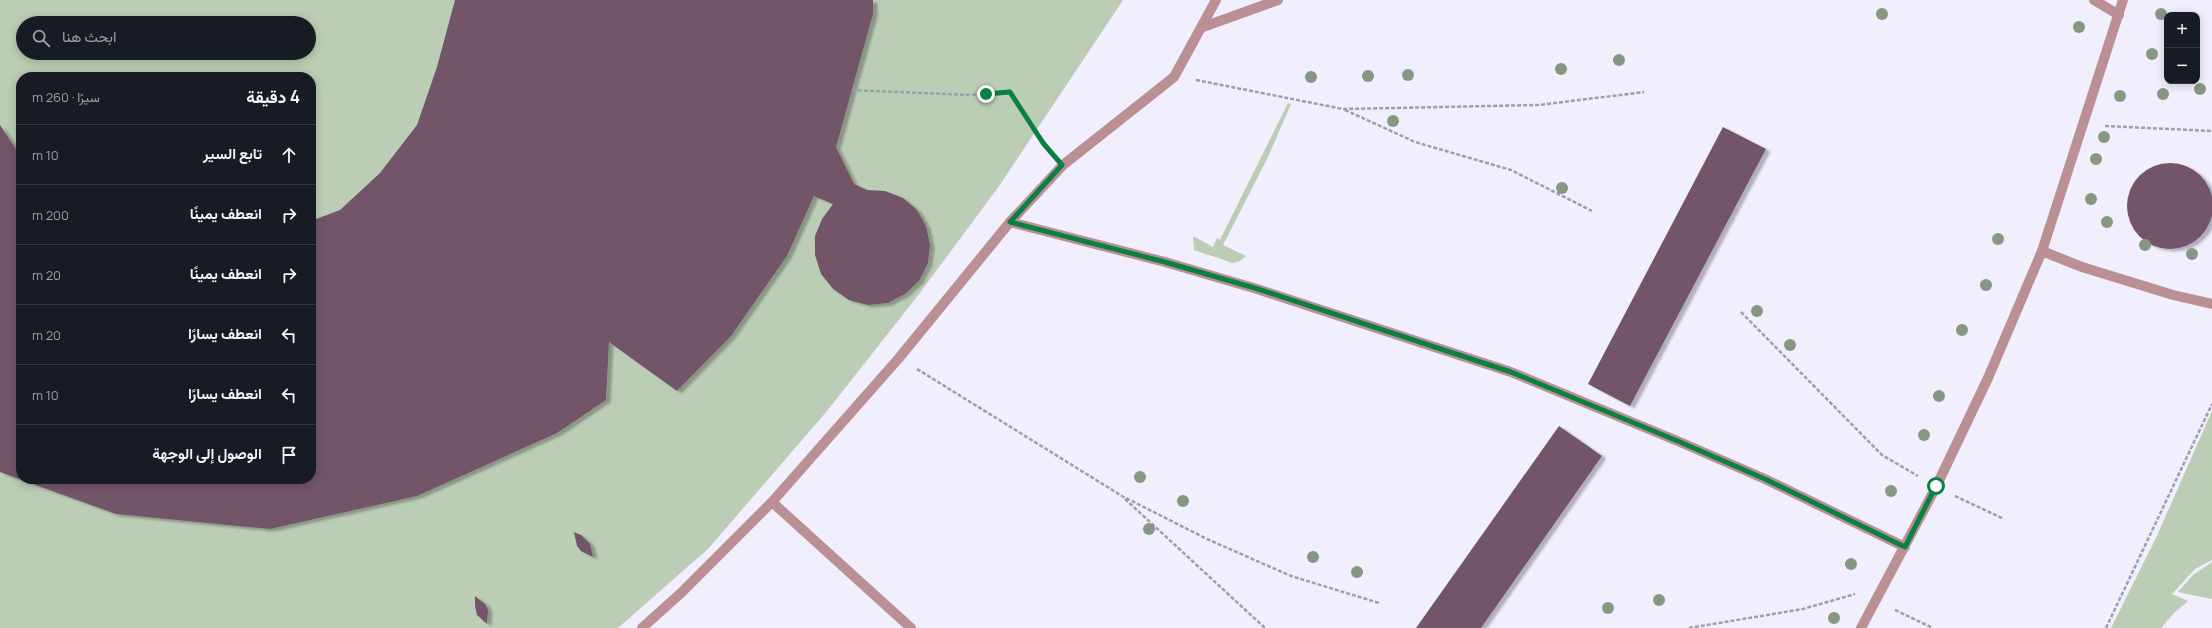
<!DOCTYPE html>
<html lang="ar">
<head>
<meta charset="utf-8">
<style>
  body { margin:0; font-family:Manrope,Vazirmatn,sans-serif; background:#20242c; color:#f1f3f6; direction:rtl }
  .controls { position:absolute; right:12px; top:12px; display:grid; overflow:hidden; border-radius:8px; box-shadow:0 2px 10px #0003 }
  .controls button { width:36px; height:36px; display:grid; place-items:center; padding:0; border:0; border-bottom:1px solid #363941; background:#171b24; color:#f1f3f6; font:20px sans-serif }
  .stop { position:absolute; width:12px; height:12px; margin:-9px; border:3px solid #0b8043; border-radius:50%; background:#fff }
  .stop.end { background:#0b8043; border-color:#fff; box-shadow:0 1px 4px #0008 }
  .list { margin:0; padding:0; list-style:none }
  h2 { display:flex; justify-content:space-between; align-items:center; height:52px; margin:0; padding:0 16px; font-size:17px }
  h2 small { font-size:13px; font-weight:400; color:#9ea1a6 }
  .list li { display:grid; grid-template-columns:26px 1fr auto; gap:12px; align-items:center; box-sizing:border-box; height:60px; padding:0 16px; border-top:1px solid #363941 }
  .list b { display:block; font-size:15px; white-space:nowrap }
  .list em { font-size:13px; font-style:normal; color:#9ea1a6 }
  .icon { flex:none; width:22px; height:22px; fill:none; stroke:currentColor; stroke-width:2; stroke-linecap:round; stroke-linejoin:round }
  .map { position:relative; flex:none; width:2212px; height:628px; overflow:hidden; direction:ltr }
  .search { position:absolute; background:#171b24; box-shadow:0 2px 10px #0003; left:16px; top:16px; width:300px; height:44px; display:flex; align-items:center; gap:10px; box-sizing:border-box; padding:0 14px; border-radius:22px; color:#9ea1a6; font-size:15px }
  .panel { position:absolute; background:#171b24; box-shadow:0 2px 10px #0003; left:16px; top:72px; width:300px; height:412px; border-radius:16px; direction:rtl }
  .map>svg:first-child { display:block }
</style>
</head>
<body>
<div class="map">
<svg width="2212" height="628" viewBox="0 0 2212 628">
  <defs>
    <filter id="shadow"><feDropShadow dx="4.5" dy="2.5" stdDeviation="1" flood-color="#0004"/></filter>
  </defs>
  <rect width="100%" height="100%" fill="#f1effd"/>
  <g fill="#bbcdb4" fill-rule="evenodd">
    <path d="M 0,0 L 1123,0 L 997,189 L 916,298 L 827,411 L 708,549 L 618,628 L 0,628 ZM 23,23 L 309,23 L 309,53 L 23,53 ZM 21,77 L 311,77 L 311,479 L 21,479 Z"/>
    <path d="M 1288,103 L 1291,104 L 1268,157 L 1223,245 L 1246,256 L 1240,261 L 1233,263 L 1194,250 L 1193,236 L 1213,247 L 1217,238 L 1220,240 Z"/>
    <path d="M 2212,411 L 2212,560 L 2195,569 L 2172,594 L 2188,601 L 2174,613 L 2161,628 L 2111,628 L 2156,538 Z"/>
    <path d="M 2212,562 L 2212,599 L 2178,592 L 2193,575 Z"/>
  </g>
  <g fill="#73546a" filter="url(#shadow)">
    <path d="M 455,0 L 873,0 L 873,14 L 836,147 L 854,184 L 867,190 L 885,191 L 903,198 L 917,210 L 926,226 L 930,245 L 928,263 L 919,281 L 905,294 L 888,303 L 868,305 L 849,300 L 833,289 L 821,274 L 815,255 L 815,236 L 822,219 L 833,204 L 814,196 L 787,256 L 731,336 L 677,391 L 609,342 L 606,400 L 557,433 L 417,496 L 270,529 L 116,514 L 0,472 L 0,125 L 21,157 L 21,479 L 311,479 L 311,221 L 340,210 L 380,173 L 417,125 L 437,67 Z"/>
    <path d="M 1723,127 L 1766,149 L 1630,406 L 1588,384 Z"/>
    <circle cx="2170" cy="206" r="43"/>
    <path d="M 1559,426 L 1602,456 L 1481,628 L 1416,628 Z"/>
    <path d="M 574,532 L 581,535 L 590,544 L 593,557 L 581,551 L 577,546 Z"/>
    <path d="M 475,596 L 485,604 L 488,610 L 487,624 L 477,615 L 475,606 Z"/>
  </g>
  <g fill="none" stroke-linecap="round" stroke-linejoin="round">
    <g stroke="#a09ea8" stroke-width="2.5" stroke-dasharray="4 2" stroke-linecap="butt">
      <path d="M 1196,80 L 1343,109 L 1539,105 L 1644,92"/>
      <path d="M 852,90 L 970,95 L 1010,92 L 1049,149"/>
      <path d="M 1345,110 L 1415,142 L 1511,170 L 1592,211"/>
      <path d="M 2105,126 L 2212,131"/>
      <path d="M 1741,312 L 1882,455 L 1918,476"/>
      <path d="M 917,369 L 1122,496 L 1207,539 L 1291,576 L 1379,603"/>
      <path d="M 1955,496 L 2004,519"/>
      <path d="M 1125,499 L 1265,628"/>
      <path d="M 1895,610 L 1933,628"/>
      <path d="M 1689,628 L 1803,609 L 1855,594"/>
      <path d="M 2106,628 L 2212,404"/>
    </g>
    <g stroke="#ba9094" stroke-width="10">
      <path d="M 2094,0 L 2119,15"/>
      <path d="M 1203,27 L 1278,0"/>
      <path d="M 1010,222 L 1165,262 L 1257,289 L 1511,372 L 1680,442 L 1765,479 L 1905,547"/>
      <path d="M 2042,251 L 2082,267 L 2173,295 L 2212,304"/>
      <path d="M 772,502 L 911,628"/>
      <path d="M 642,628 L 681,593 L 772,502 L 899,358 L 1010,222 L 1063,165 L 1174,77 L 1216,0"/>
      <path d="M 1861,628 L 1936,487 L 1988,378 L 2042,251 L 2123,0"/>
    </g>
  </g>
  <g fill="#869884">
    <circle cx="1882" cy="14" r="6"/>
    <circle cx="2161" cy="14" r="6"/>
    <circle cx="2079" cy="27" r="6"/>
    <circle cx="2152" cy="54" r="6"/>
    <circle cx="1619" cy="60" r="6"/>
    <circle cx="1561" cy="69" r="6"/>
    <circle cx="1408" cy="75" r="6"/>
    <circle cx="1368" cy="76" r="6"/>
    <circle cx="1311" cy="77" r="6"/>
    <circle cx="2200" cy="89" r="6"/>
    <circle cx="2163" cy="94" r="6"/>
    <circle cx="2120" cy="96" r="6"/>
    <circle cx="1393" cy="121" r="6"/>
    <circle cx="2104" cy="137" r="6"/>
    <circle cx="2096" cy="159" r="6"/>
    <circle cx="1562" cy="188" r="6"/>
    <circle cx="2091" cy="199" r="6"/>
    <circle cx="2107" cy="222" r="6"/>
    <circle cx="1998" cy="239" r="6"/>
    <circle cx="2145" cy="245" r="6"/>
    <circle cx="2192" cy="254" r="6"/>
    <circle cx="1986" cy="285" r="6"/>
    <circle cx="1757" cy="311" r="6"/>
    <circle cx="1962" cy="330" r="6"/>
    <circle cx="1790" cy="345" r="6"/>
    <circle cx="1939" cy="396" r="6"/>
    <circle cx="1924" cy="435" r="6"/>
    <circle cx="1140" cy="477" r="6"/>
    <circle cx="1891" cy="491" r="6"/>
    <circle cx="1183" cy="501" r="6"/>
    <circle cx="1149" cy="529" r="6"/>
    <circle cx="1313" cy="557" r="6"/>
    <circle cx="1851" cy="564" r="6"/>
    <circle cx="1357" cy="572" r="6"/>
    <circle cx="1659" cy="600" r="6"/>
    <circle cx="1608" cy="608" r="6"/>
    <circle cx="1834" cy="618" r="6"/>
  </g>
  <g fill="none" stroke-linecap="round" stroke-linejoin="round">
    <path stroke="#0b8043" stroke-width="5" d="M 986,94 L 1010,92 L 1043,143 L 1062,165 L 1010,222 L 1165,262 L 1258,289 L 1511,372 L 1680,442 L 1765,479 L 1905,547 L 1936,486"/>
  </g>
</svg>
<div class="controls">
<button>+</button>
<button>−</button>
</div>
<div class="stop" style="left:1936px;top:486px"></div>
<div class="stop end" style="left:986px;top:94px"></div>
<div class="search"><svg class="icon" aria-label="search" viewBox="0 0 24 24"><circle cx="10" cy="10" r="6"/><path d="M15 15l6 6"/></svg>ابحث هنا</div>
<section class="panel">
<h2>4 دقيقة<small>سيرًا · 260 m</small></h2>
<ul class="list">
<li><svg class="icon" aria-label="ahead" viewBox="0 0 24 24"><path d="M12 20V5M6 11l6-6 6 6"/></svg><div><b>تابع السير</b></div><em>10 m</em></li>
<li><svg class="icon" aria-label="right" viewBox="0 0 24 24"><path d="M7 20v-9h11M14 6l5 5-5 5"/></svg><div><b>انعطف يمينًا</b></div><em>200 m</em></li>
<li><svg class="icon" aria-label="right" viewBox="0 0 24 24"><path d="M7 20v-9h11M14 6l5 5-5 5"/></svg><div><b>انعطف يمينًا</b></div><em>20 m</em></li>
<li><svg class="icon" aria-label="left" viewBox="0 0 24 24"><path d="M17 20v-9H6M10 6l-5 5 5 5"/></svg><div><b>انعطف يسارًا</b></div><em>20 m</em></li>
<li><svg class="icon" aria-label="left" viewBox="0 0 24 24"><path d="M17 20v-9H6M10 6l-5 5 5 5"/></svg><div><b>انعطف يسارًا</b></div><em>10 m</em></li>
<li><svg class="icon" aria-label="arrive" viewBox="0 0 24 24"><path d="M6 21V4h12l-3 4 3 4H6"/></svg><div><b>الوصول إلى الوجهة</b></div></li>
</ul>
</section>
</div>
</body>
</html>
